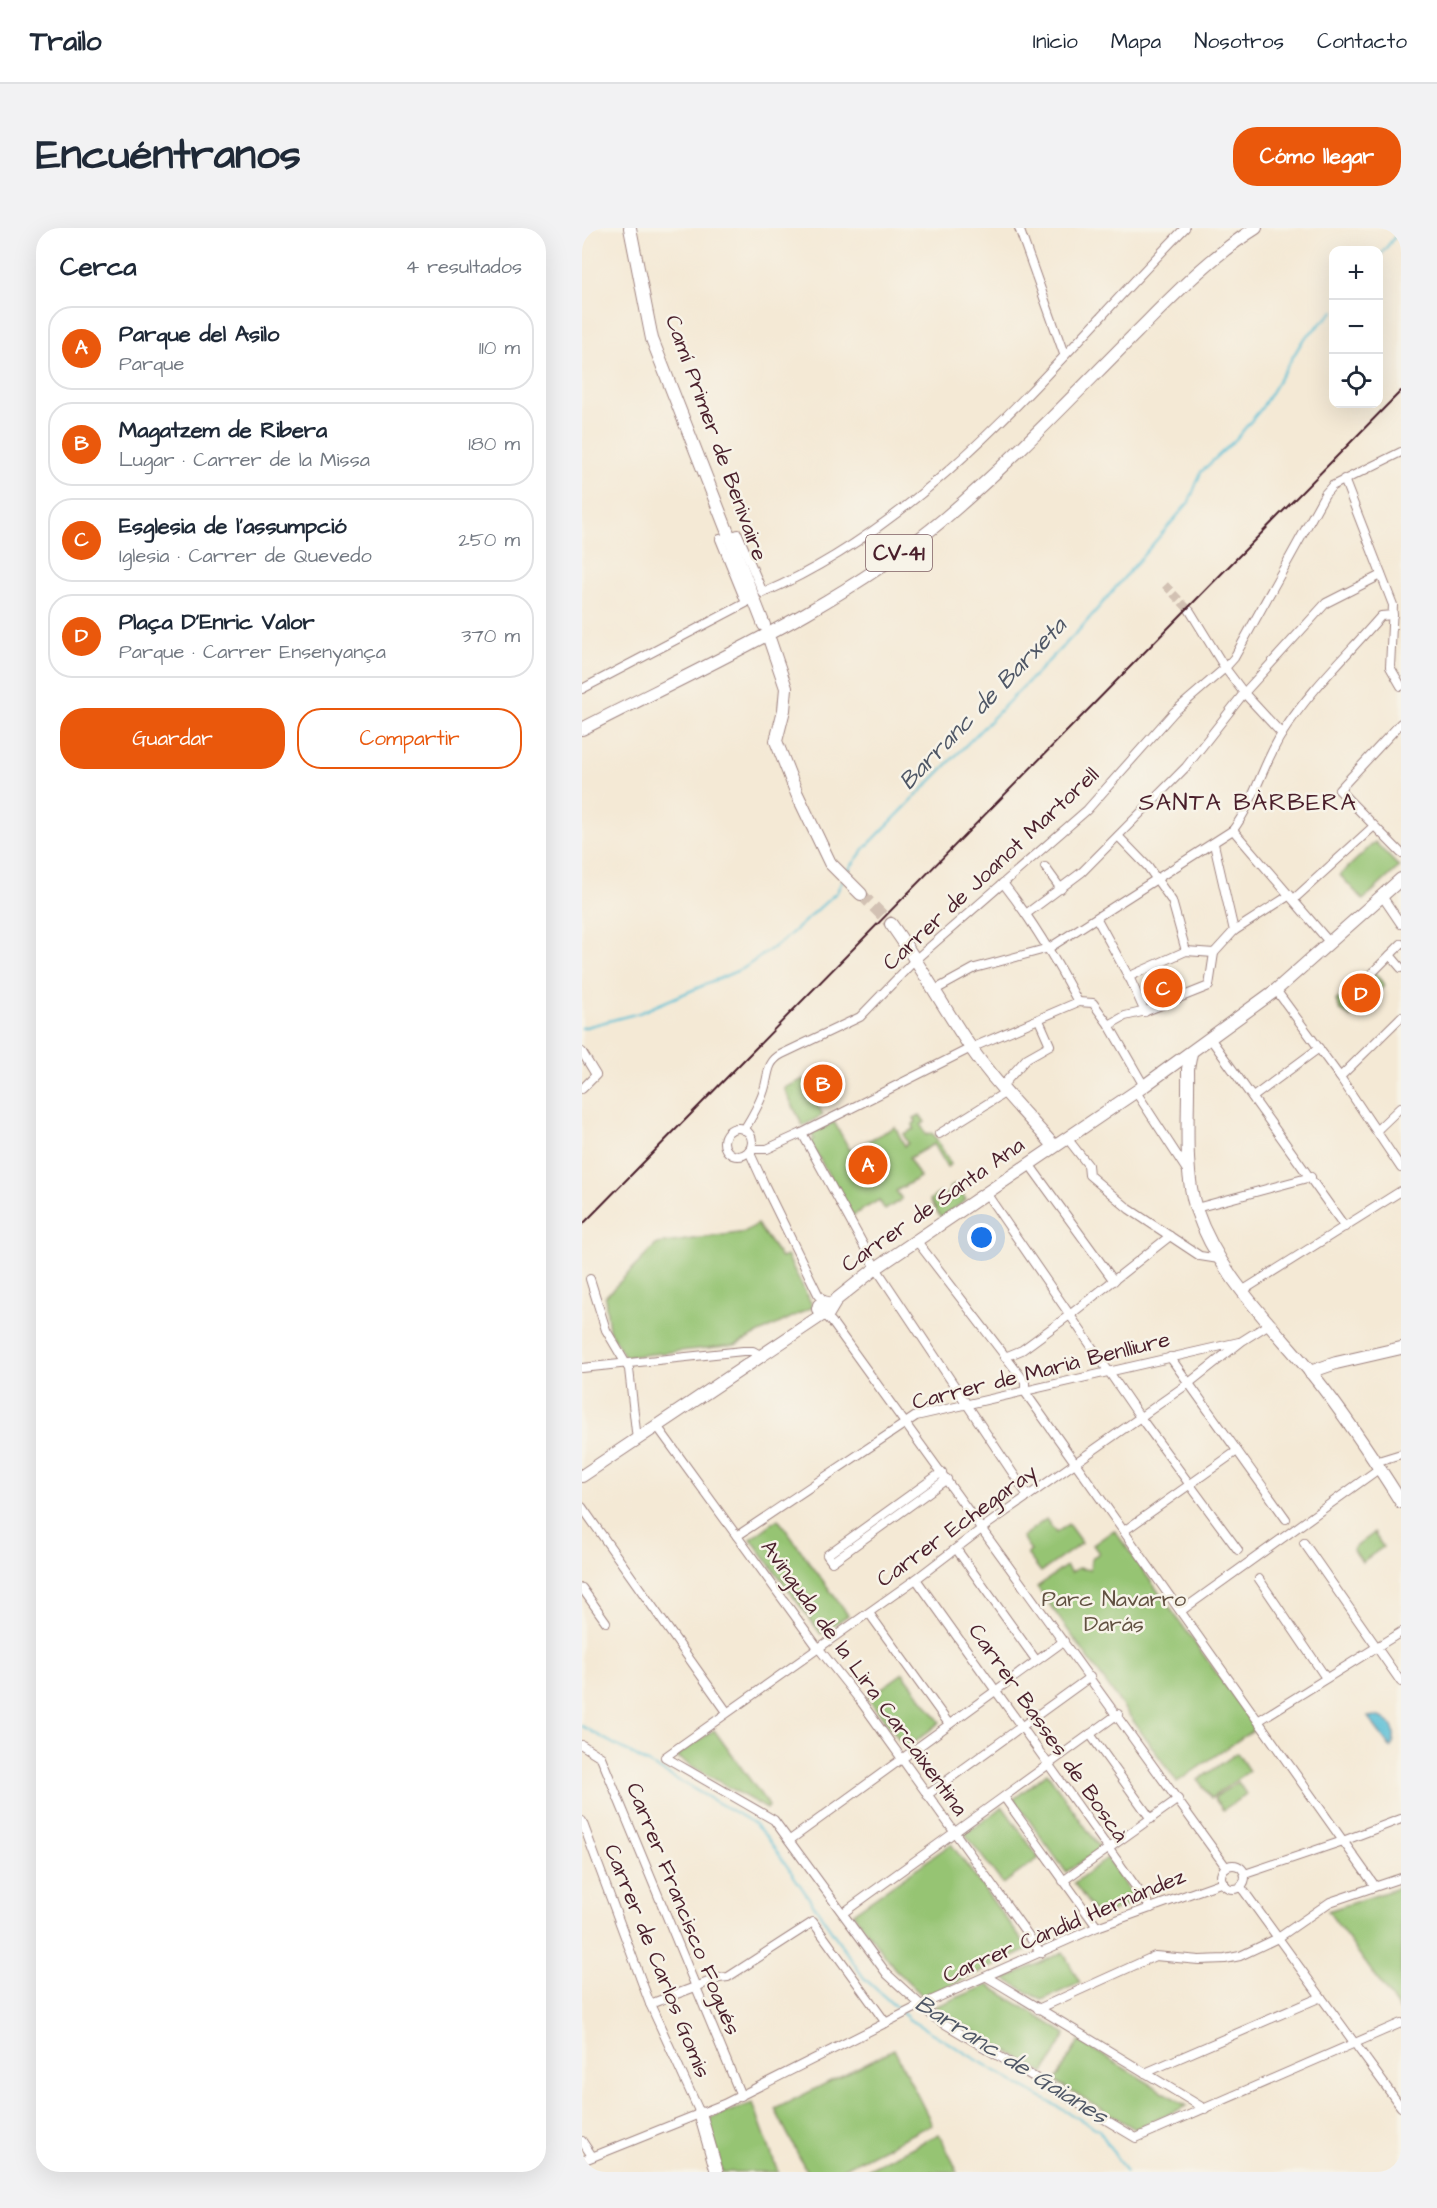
<!DOCTYPE html>
<html lang="es">
<head>
<meta charset="utf-8">
<style>
  body { margin:0; font-family:"Architects Daughter",sans-serif; background:#f2f2f3; color:#1f2937 }
  .controls { position:absolute; right:18px; top:18px; display:grid; overflow:hidden; border-radius:12px; box-shadow:0 6px 24px #0002 }
  .controls button { width:54px; height:54px; display:grid; place-items:center; padding:0; border:0; border-bottom:2px solid #e0e1e3; background:#fff; color:#1f2937; font:30px sans-serif }
  .you { position:absolute; left:400px; top:1010px; width:21px; height:21px; margin:-15px; border:4px solid #fff; border-radius:50%; background:#1a73e8; box-shadow:0 0 0 9px #1a73e833 }
  .badge { display:grid; place-items:center; width:39px; height:39px; border-radius:50%; background:#ea580c; color:#fff; font-size:20px; font-weight:700 }
  .pin { position:absolute; translate:-50% -50%; border:3px solid #fff; box-shadow:0 2px 6px #0006 }
  .list { margin:0; padding:0; list-style:none }
  h2 { display:flex; justify-content:space-between; align-items:center; height:78px; margin:0; padding:0 24px; font-size:26px }
  h2 small { font-size:20px; font-weight:400; color:#747a83 }
  .list li { display:grid; grid-template-columns:39px 1fr auto; gap:18px; align-items:center; box-sizing:border-box; height:84px; margin:0 12px 12px; padding:0 12px; border:2px solid #e0e1e3; border-radius:24px }
  .list b { display:block; font-size:22px; white-space:nowrap }
  .list p { margin:0; font-size:20px; white-space:nowrap; color:#747a83 }
  .list em { font-size:20px; font-style:normal; color:#747a83 }
  .actions { display:flex; gap:12px; padding:18px 24px }
  .actions a { flex:1; padding:14px 0; border:2px solid #ea580c; border-radius:24px; text-align:center; font-size:21px; color:#ea580c }
  .actions .main { background:#ea580c; color:#fff }
  .icon { flex:none; width:33px; height:33px; fill:none; stroke:currentColor; stroke-width:2; stroke-linecap:round; stroke-linejoin:round }
  .map { position:relative; flex:none; width:819px; height:1944px; overflow:hidden; border-radius:24px }
  header { display:flex; align-items:center; gap:36px; box-sizing:border-box; height:84px; padding:0 30px; background:#fff; border-bottom:2px solid #e0e1e3 }
  header strong { font-size:28px }
  nav { display:flex; gap:33px; margin-inline-start:auto; font-size:21px }
  .intro { display:flex; align-items:center; justify-content:space-between; box-sizing:border-box; height:144px; padding:0 36px }
  h1 { margin:0; font-size:42px }
  .button { padding:15px 27px; border-radius:24px; background:#ea580c; color:#fff; font-size:21px; font-weight:700 }
  main { display:flex; gap:36px; padding:0 36px }
  aside { flex:1; background:#fff; border-radius:24px; box-shadow:0 6px 24px #0002 }
  .map>svg:first-child { display:block }
</style>
</head>
<body>
<header>
<strong>Trailo</strong>
<nav><a>Inicio</a><a>Mapa</a><a>Nosotros</a><a>Contacto</a></nav>
</header>
<div class="intro"><h1>Encuéntranos</h1><a class="button">Cómo llegar</a></div>
<main>
<aside>
<h2>Cerca<small>4 resultados</small></h2>
<ul class="list">
<li><span class="badge">A</span><div><b>Parque del Asilo</b><p>Parque</p></div><em>110 m</em></li>
<li><span class="badge">B</span><div><b>Magatzem de Ribera</b><p>Lugar · Carrer de la Missa</p></div><em>180 m</em></li>
<li><span class="badge">C</span><div><b>Esglesia de l'assumpció</b><p>Iglesia · Carrer de Quevedo</p></div><em>250 m</em></li>
<li><span class="badge">D</span><div><b>Plaça D'Enric Valor</b><p>Parque · Carrer Ensenyança</p></div><em>370 m</em></li>
</ul>
<div class="actions"><a class="main">Guardar</a><a>Compartir</a></div>
</aside>
<div class="map">
<svg width="819" height="1944" viewBox="0 0 819 1944">
  <rect width="100%" height="100%" fill="#f7f3e8"/>
  <filter id="ink" filterUnits="userSpaceOnUse"><feTurbulence type="fractalNoise" baseFrequency=".0167" numOctaves="2"/><feDisplacementMap in="SourceGraphic" scale="12" xChannelSelector="R" yChannelSelector="G"/><feConvolveMatrix kernelMatrix="1 2 1 2 8 2 1 2 1" color-interpolation-filters="sRGB"/></filter>
  <filter id="wash" filterUnits="userSpaceOnUse"><feTurbulence type="fractalNoise" baseFrequency=".008" numOctaves="4" result="noise"/><feDisplacementMap in="SourceGraphic" scale="24" xChannelSelector="R" yChannelSelector="G"/><feGaussianBlur stdDeviation="1.35" result="paint"/><feColorMatrix in="noise" values="0 0 0 0 0 0 0 0 0 0 0 0 0 0 0 0 0 1.4 0 .05"/><feComposite in="paint" operator="in"/></filter>
  <g filter="url(#wash)">
    <rect width="100%" height="100%" fill="#f4e9d5"/>
    <g fill="#96c473" stroke="#70724f" stroke-width="1.5">
      <path d="M 793,614 L 817,639 L 781,672 L 758,647 Z"/>
      <path d="M 788,741 L 803,757 L 769,789 L 759,783 L 754,773 Z"/>
      <path d="M 222,851 L 241,887 L 221,898 L 202,860 Z"/>
      <path d="M 338,887 L 343,894 L 339,897 L 344,907 L 349,905 L 352,907 L 369,936 L 365,939 L 352,916 L 327,930 L 338,949 L 314,963 L 320,971 L 303,982 L 297,972 L 270,988 L 228,914 L 232,911 L 229,906 L 252,894 L 268,922 L 313,899 L 323,918 L 326,915 L 321,906 L 332,901 L 331,896 L 334,894 L 332,890 Z"/>
      <path d="M 374,956 L 384,972 L 359,990 L 348,972 L 359,964 L 361,968 L 369,964 L 367,960 Z"/>
      <path d="M 175,996 L 199,1030 L 205,1028 L 231,1079 L 153,1117 L 43,1129 L 27,1102 L 23,1069 L 75,1016 L 164,1004 Z"/>
      <path d="M 196,1291 L 266,1387 L 239,1406 L 169,1311 Z"/>
      <path d="M 464,1291 L 474,1305 L 486,1296 L 500,1315 L 459,1344 L 445,1326 L 449,1323 L 440,1309 Z"/>
      <path d="M 532,1302 L 674,1500 L 595,1554 L 455,1359 L 484,1338 L 489,1345 L 496,1340 L 508,1342 L 510,1330 L 517,1325 L 511,1317 Z"/>
      <path d="M 792,1305 L 801,1319 L 780,1334 L 771,1321 Z"/>
      <path d="M 321,1445 L 358,1494 L 324,1521 L 286,1470 Z"/>
      <path d="M 132,1502 L 187,1578 L 185,1581 L 94,1529 Z"/>
      <path d="M 655,1525 L 667,1543 L 629,1570 L 616,1552 Z"/>
      <path d="M 465,1545 L 519,1621 L 484,1644 L 432,1571 Z"/>
      <path d="M 656,1554 L 664,1566 L 641,1582 L 632,1570 Z"/>
      <path d="M 421,1579 L 457,1630 L 421,1656 L 383,1606 Z"/>
      <path d="M 369,1616 L 447,1722 L 342,1769 L 313,1741 L 271,1685 Z"/>
      <path d="M 525,1630 L 555,1674 L 516,1689 L 492,1655 Z"/>
      <path d="M 819,1659 L 819,1784 L 746,1683 Z"/>
      <path d="M 481,1724 L 498,1755 L 460,1772 L 423,1751 Z"/>
      <path d="M 406,1757 L 484,1806 L 462,1845 L 352,1779 Z"/>
      <path d="M 497,1813 L 605,1878 L 553,1901 L 473,1853 Z"/>
      <path d="M 312,1821 L 350,1896 L 255,1944 L 225,1944 L 193,1881 Z"/>
      <path d="M 171,1875 L 196,1944 L 140,1944 L 126,1891 Z"/>
      <path d="M 357,1906 L 376,1944 L 281,1944 Z"/>
    </g>
    <path fill="#57bed5" stroke="#506e80" stroke-width="1.5" d="M 793,1488 C 810,1491 817,1505 809,1520 L 786,1489 Z"/>
    <g fill="none" stroke-linecap="round" stroke-linejoin="round">
      <g stroke="#57bed5" stroke-width="2">
        <path d="M 796,30 L 819,1"/>
        <path d="M 264,645 L 283,620 L 499,400 L 607,274 L 619,244 L 654,211 L 679,181 L 721,112 L 752,83"/>
        <path d="M 0,800 L 57,785 L 162,740 L 202,712 L 255,664 L 260,653"/>
        <path d="M 0,1498 L 170,1594 L 185,1609 L 282,1750 L 328,1792 L 437,1857 L 517,1902 L 544,1944"/>
      </g>
    </g>
  </g>
  <g filter="url(#ink)">
    <g fill="none" stroke-linecap="round" stroke-linejoin="round">
      <path stroke="#d2c1b3" stroke-width="8" stroke-dasharray="8 4" stroke-linecap="butt" d="M 583,357 L 608,383"/>
      <path stroke="#d2c1b3" stroke-width="12" stroke-dasharray="12 6" stroke-linecap="butt" d="M 279,666 L 309,696"/>
      <defs>
        <g id="street">
          <path d="M 437,0 L 482,126"/>
          <path d="M 762,251 L 811,377 L 808,439 L 819,458"/>
          <path d="M 608,383 L 643,440 L 662,465 L 700,506"/>
          <path d="M 0,461 L 164,375 L 138,311 L 156,306 L 181,365 C 352,292 475,130 603,0"/>
          <path d="M 819,495 L 757,562 L 819,625"/>
          <path d="M 651,602 L 748,715"/>
          <path d="M 536,608 L 566,639 L 590,673 L 604,723"/>
          <path d="M 632,616 L 652,703"/>
          <path d="M 463,639 L 479,661"/>
          <path d="M 421,655 C 450,692 474,732 496,774"/>
          <path d="M 800,668 L 819,696"/>
          <path d="M 712,671 L 792,598"/>
          <path d="M 444,686 L 500,644 L 604,539 L 662,465 L 744,375 L 799,347"/>
          <path d="M 515,691 L 549,753 L 563,784"/>
          <path d="M 808,727 L 819,740"/>
          <path d="M 791,744 L 819,716"/>
          <path d="M 546,749 L 604,723 L 632,725 L 652,703 L 708,667"/>
          <path d="M 353,762 L 393,740 L 467,720 L 651,602 C 673,572 681,535 701,504 C 728,462 766,426 799,388 L 811,387"/>
          <path d="M 694,762 L 758,849 L 819,940"/>
          <path d="M 496,774 L 511,775 L 527,797 L 562,858"/>
          <path d="M 527,797 L 543,788 L 564,783 L 627,758 L 632,725"/>
          <path d="M 628,810 L 763,999"/>
          <path d="M 0,824 L 14,847 L 0,861"/>
          <path d="M 758,849 L 819,789"/>
          <path d="M 419,859 L 445,830 L 468,817 L 457,792"/>
          <path d="M 554,864 L 606,944"/>
          <path d="M 671,869 L 737,820"/>
          <circle cx="156" cy="914" r="14"/>
          <path d="M 162,902 C 169,890 178,876 182,862 C 187,847 184,834 200,826 L 278,789 L 334,731 L 505,582 L 592,484 L 643,440 L 652,430 L 743,266 L 750,258 L 819,224"/>
          <path d="M 795,902 L 819,879"/>
          <path d="M 220,905 L 294,1040 L 446,1268"/>
          <path d="M 357,906 L 424,864"/>
          <path d="M 485,910 L 506,937 L 507,947 L 547,981 L 618,1028 L 637,1031"/>
          <path d="M 169,921 L 185,921 L 220,905 L 389,820 L 496,774"/>
          <path d="M 167,923 L 183,958 L 236,1066 L 243,1074"/>
          <path d="M 447,936 L 532,1053"/>
          <path d="M 404,965 L 558,1189 L 656,1322"/>
          <path d="M 614,980 L 729,949"/>
          <path d="M 334,1012 L 443,1154 L 443,1164 L 793,1658"/>
          <path d="M 8,1051 L 24,1102 L 47,1141 L 55,1212"/>
          <path d="M 660,1063 L 819,963"/>
          <path d="M 243,1087 L 250,1094 L 644,1639"/>
          <path d="M 687,1096 L 660,1113 L 607,1155 L 406,1296 L 334,1351 L 83,1529 L 192,1592 L 305,1746 L 353,1790 L 554,1910 L 819,1795"/>
          <path d="M 423,1129 L 440,1122 L 489,1086 L 588,1008"/>
          <path d="M 588,1129 L 704,1291"/>
          <path d="M 0,1140 L 161,1123 L 171,1123 L 180,1128"/>
          <path d="M 75,1198 L 234,1417 L 280,1475 L 459,1725"/>
          <path d="M 793,1234 L 819,1226"/>
          <path d="M 360,1244 L 245,1327 L 250,1334 L 365,1251"/>
          <path d="M 0,1279 L 145,1484"/>
          <path d="M 542,1303 L 655,1223"/>
          <path d="M 155,1308 L 334,1188 L 657,1114"/>
          <path d="M 722,1315 L 819,1454"/>
          <path d="M 375,1322 L 454,1432"/>
          <path d="M 334,1351 L 569,1680"/>
          <path d="M 677,1351 L 744,1450"/>
          <path d="M 0,1360 L 24,1394"/>
          <path d="M 599,1383 L 798,1240"/>
          <path d="M 287,1385 L 367,1496"/>
          <path d="M 676,1493 L 819,1404"/>
          <path d="M 508,1506 L 569,1591"/>
          <path d="M 0,1517 L 19,1529 L 159,1868"/>
          <path d="M 345,1567 L 508,1449"/>
          <path d="M 422,1569 L 515,1699"/>
          <path d="M 0,1593 L 68,1776 L 118,1885"/>
          <path d="M 208,1612 L 482,1413"/>
          <circle cx="651" cy="1649" r="12"/>
          <path d="M 663,1646 L 761,1613 L 819,1591"/>
          <path d="M 481,1653 L 596,1571"/>
          <path d="M 659,1659 L 819,1879"/>
          <path d="M 261,1685 L 536,1486"/>
          <path d="M 405,1749 L 623,1881"/>
          <path d="M 68,1776 L 137,1750 L 146,1749 L 231,1694 L 304,1795"/>
          <path d="M 456,1781 L 573,1728 L 617,1732 L 643,1731 L 658,1728 L 696,1710 L 748,1674 L 819,1650"/>
          <path d="M 563,1845 L 739,1769"/>
          <path d="M 0,1913 L 10,1928"/>
          <path d="M 0,1933 L 142,1876 L 339,1777 L 515,1699 L 641,1654"/>
        </g>
        <g id="secondary">
          <path d="M 48,0 L 70,111 L 182,397"/>
          <path d="M 188,413 L 204,460 L 202,482 L 194,513 L 215,566 L 248,635 L 279,666"/>
          <path d="M 309,696 C 338,736 361,779 389,820 C 413,855 444,886 472,918"/>
          <path d="M 609,825 L 606,841 C 607,882 601,942 614,981 C 636,1046 688,1095 731,1147 C 763,1187 792,1231 819,1274"/>
          <path d="M 249,1080 L 246,1075 L 241,1074 L 237,1077 L 236,1081 L 240,1087 L 246,1086 L 255,1071 L 294,1040 L 562,858 L 694,762 L 819,651"/>
          <path d="M 728,1144 L 754,1135 L 819,1120"/>
          <path d="M 0,1248 L 240,1087"/>
          <path d="M 118,1885 L 135,1944"/>
        </g>
        <path id="primary" d="M 0,501 C 122,438 258,379 363,290 C 431,232 492,167 555,104 C 592,67 629,28 674,0"/>
      </defs>
      <use href="#street" stroke="#9f8480" stroke-width="10"/>
      <use href="#secondary" stroke="#9f8480" stroke-width="14"/>
      <use href="#primary" stroke="#9f8480" stroke-width="14"/>
      <use href="#street" stroke="#fff" stroke-width="8"/>
      <use href="#secondary" stroke="#fff" stroke-width="12"/>
      <use href="#primary" stroke="#fff" stroke-width="12"/>
      <path stroke="#4a1f2b" stroke-width="2" d="M 0,997 L 819,163"/>
    </g>
  </g>
  <g text-anchor="middle" dominant-baseline="central" stroke-width="5" stroke-linejoin="round" paint-order="stroke">
    <rect fill="#f7f3e8" stroke="#7e5f64" stroke-width="1.5" x="284" y="307" width="66" height="36" rx="4.5"/>
    <g font-size="21" font-weight="bold" fill="#4a1f2b">
      <text x="317" y="325">CV-41</text>
    </g>
    <g font-size="22" fill="#4a1f2b" stroke="#f7f3e8">
      <text transform="translate(134 210) rotate(70)">Camí Primer de Benivaire</text>
      <text transform="translate(409 641) rotate(-43)">Carrer de Joanot Martorell</text>
      <text transform="translate(351 977) rotate(-35)">Carrer de Santa Ana</text>
      <text transform="translate(459 1143) rotate(-14)">Carrer de Marià Benlliure</text>
      <text transform="translate(375 1298) rotate(-36)">Carrer Echegaray</text>
      <text transform="translate(282 1450) rotate(54)">Avinguda de la Lira Carcaixentina</text>
      <text transform="translate(466 1505) rotate(55)">Carrer Basses de Boscà</text>
      <text transform="translate(101 1681) rotate(68)">Carrer Francisco Fogués</text>
      <text transform="translate(482 1698) rotate(-23)">Carrer Càndid Hernàndez</text>
      <text transform="translate(75 1733) rotate(68)">Carrer de Carlos Gomis</text>
    </g>
    <g font-size="22" fill="#615141" stroke="#f7f3e8">
      <text x="532" y="1371">Parc Navarro<tspan x="532" dy="25">Darás</tspan></text>
    </g>
    <g font-size="24" font-style="italic" fill="#4f5766" stroke="#f7f3e8">
      <text transform="translate(401 476) rotate(-46)">Barranc de Barxeta</text>
      <text transform="translate(429 1832) rotate(32)">Barranc de Gaianes</text>
    </g>
    <g font-size="24" letter-spacing="1.5" fill="#4a1f2b" stroke="#f7f3e8">
      <text x="666" y="575">SANTA BÀRBERA</text>
    </g>
  </g>
</svg>
<div class="controls">
<button>+</button>
<button>−</button>
<button><svg class="icon" aria-label="locate" viewBox="0 0 24 24"><circle cx="12" cy="12" r="6"/><path d="M12 2v4M12 18v4M2 12h4M18 12h4"/></svg></button>
</div>
<div class="you"></div>
<div class="pin badge" style="left:286px;top:937px">A</div>
<div class="pin badge" style="left:241px;top:856px">B</div>
<div class="pin badge" style="left:581px;top:760px">C</div>
<div class="pin badge" style="left:779px;top:765px">D</div>
</div>
</main>
</body>
</html>
